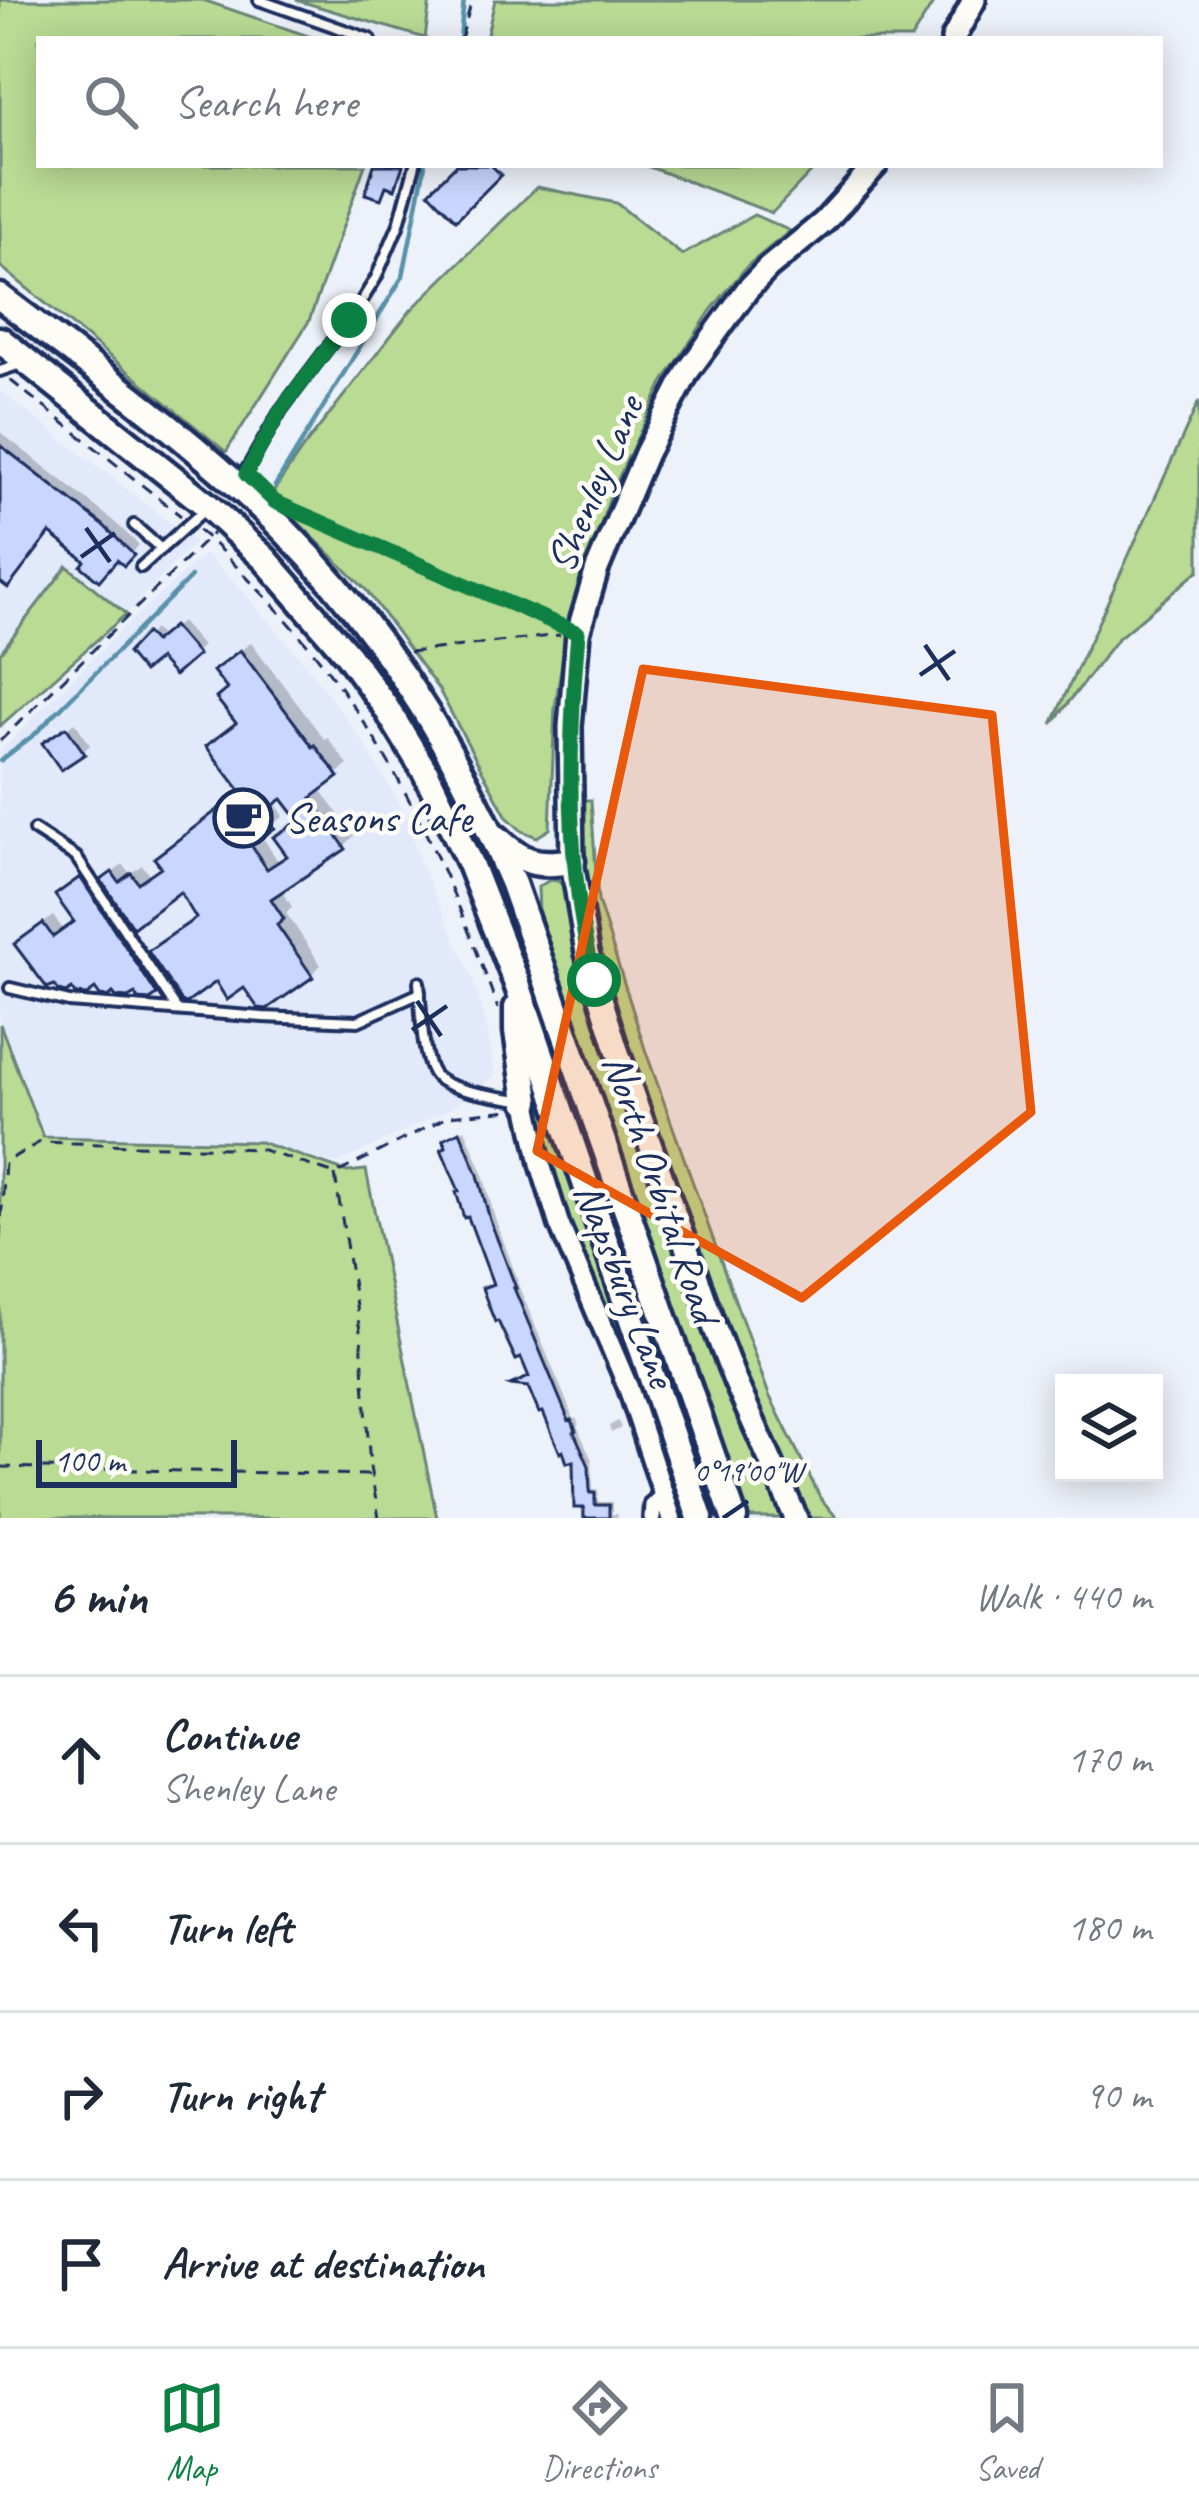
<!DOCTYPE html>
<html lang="en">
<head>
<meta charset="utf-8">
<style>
  body { margin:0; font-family:Caveat,sans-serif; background:#f2f2f3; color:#1f2937 }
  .controls { position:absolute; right:36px; bottom:36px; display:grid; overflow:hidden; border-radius:0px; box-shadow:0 6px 30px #0003 }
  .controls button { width:108px; height:108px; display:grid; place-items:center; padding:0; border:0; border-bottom:3px solid #e0e1e3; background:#fff; color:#1f2937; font:60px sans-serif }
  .scale { position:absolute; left:36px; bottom:30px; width:201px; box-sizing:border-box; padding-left:12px; border:6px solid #1b2f5e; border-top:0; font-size:33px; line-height:42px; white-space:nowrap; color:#1b2f5e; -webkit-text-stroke:9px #fdfcf7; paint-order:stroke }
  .stop { position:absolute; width:36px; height:36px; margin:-27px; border:9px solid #0b8043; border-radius:50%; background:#fff }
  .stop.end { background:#0b8043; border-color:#fff; box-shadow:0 3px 12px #0008 }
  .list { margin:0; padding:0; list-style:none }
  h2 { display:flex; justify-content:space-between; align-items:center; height:156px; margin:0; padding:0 48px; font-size:51px }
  h2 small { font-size:39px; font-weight:400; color:#747a83 }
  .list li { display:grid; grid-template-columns:78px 1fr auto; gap:36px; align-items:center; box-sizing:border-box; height:168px; padding:0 48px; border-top:3px solid #e0e1e3 }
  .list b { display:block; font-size:45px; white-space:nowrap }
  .list p { margin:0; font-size:39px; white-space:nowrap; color:#747a83 }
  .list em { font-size:39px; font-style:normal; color:#747a83 }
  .icon { flex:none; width:66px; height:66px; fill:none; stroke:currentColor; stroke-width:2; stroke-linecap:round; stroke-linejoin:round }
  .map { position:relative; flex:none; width:1199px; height:1518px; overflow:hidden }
  .search { position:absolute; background:#fff; box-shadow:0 6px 30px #0003; left:36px; right:36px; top:36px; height:132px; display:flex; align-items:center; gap:30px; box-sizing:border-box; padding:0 42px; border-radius:0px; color:#747a83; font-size:45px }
  .sheet { height:828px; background:#fff }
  nav { display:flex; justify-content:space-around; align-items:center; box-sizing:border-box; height:168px; border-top:3px solid #e0e1e3; background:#fff; font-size:33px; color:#747a83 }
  nav a { display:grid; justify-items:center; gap:6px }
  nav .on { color:#0b8043 }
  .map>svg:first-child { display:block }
</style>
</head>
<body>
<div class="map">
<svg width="1199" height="1518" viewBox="0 0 1199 1518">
  <rect width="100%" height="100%" fill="#edf1f9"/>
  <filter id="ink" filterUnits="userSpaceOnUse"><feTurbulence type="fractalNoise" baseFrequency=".00833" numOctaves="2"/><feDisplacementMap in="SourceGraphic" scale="24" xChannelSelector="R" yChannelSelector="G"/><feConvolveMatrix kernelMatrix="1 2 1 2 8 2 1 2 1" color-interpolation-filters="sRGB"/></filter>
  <g filter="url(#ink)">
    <g fill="#e2e9fa">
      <path d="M 0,391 L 195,542 L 126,614 L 67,567 L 0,653 Z"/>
      <path d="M 205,554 L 238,586 L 303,661 L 360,737 L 407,817 L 419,860 L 473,980 L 488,1033 L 495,1076 L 449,1109 L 336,1164 L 260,1142 L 43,1137 L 0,1024 L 0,751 L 130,621 Z"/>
    </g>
    <g fill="#b9db94" stroke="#6a8579" stroke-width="3">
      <path d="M 0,0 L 203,0 L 317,39 L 39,39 L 39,165 L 365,165 L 309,321 L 226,452 L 0,266 Z"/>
      <path d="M 296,0 L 430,0 L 425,39 L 425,38 Z"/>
      <path d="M 495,0 L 935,0 L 911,39 L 486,39 Z"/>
      <path d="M 644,165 L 818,165 L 772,213 Z"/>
      <path d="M 537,187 L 616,203 L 682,255 L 754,215 L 790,231 L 748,265 L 712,309 L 663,383 L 611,494 L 568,624 L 555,707 L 550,829 L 537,837 L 522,831 L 507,817 L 439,690 L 366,590 L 271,495 L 303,448 L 411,310 Z"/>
      <path d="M 1199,401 L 1199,570 L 1117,639 L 1052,724 Z"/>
      <path d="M 67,566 L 126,614 L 0,726 L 0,653 Z"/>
      <path d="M 581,800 L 591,800 L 598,901 L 646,1052 L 769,1395 L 821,1499 L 837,1518 L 808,1518 L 728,1337 L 627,1055 L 593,928 L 584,881 Z"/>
      <path d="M 550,880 L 558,881 L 565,888 L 575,944 L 585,980 L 785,1518 L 745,1518 L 539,914 L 538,887 Z"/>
      <path d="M 0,1024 L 43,1137 L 260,1142 L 347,1172 L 366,1170 L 437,1518 L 0,1518 Z"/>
      <path d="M 540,1084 L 690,1518 L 680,1518 L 557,1201 L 530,1087 Z"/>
    </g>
    <g fill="#0003" fill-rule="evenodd">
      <path d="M 0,432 L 110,518 L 139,545 L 124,562 L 117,557 L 89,561 L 51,530 L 0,578 Z"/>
      <path d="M 181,622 L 202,646 L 174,672 L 159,654 L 131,653 L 154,629 L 162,638 Z"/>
      <path d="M 251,642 L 324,739 L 327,737 L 348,765 L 320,788 L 354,836 L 344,846 L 281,889 L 292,907 L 286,913 L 321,965 L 311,975 L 245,984 L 217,978 L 162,941 L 198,916 L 181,888 L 133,923 L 105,880 L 123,864 L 130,874 L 142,865 L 150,875 L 244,791 L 239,722 L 230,688 L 227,662 ZM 283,795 L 301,819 L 277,838 L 289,854 L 278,861 L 261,835 L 284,816 L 274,801 Z"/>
      <path d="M 75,722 L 90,745 L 83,752 L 54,736 Z"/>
      <path d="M 90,870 L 165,983 L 149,997 L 28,935 L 53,916 L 63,929 L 76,920 L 59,895 Z"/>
      <path d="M 465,1129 L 482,1170 L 494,1215 L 518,1281 L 517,1282 L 574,1419 L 576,1418 L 579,1424 L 577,1426 L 592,1460 L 593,1490 L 598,1490 L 598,1502 L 612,1502 L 612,1514 L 617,1514 L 617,1518 L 582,1518 L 576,1457 L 530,1384 L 516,1383 L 531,1375 L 486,1289 L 496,1283 L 446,1139 Z"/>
      <path d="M 618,1421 L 621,1428 L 611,1433 L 609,1426 Z"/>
    </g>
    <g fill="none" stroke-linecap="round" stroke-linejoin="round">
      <g stroke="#5991aa" stroke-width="4.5">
        <path d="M 460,39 L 464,0"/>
        <path d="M 275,486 L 403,276 L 425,165"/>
        <path d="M 0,761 L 35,734 L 191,577"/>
      </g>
    </g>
    <g fill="#c9d6fd" stroke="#1b2f5e" stroke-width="3" fill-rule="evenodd">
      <path d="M 374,165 L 403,165 L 395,189 L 386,186 L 381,199 L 365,194 Z"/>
      <path d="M 456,165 L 491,165 L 501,175 L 456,220 L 429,192 Z"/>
      <path d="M 0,445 L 103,525 L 134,555 L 124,566 L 117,560 L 99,581 L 81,566 L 85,561 L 50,533 L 8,588 L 0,582 Z"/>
      <path d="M 173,626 L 198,655 L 174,676 L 159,659 L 143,672 L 127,653 L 146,633 L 154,642 Z"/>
      <path d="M 240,650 L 313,747 L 315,745 L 339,777 L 311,798 L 346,849 L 271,899 L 284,919 L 277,925 L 313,977 L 267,1009 L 258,1008 L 244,988 L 227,1000 L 216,982 L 187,1003 L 182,1002 L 148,951 L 196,918 L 180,892 L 133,928 L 101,880 L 112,872 L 119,882 L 131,873 L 138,883 L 161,867 L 154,858 L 241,792 L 206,746 L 236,723 L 216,698 L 227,689 L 213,671 ZM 282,799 L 299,821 L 273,837 L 287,856 L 267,869 L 251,845 L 275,828 L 264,812 Z"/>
      <path d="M 66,727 L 85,754 L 61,770 L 42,743 Z"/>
      <path d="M 80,877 L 157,995 L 150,1000 L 138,999 L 135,994 L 128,998 L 116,997 L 113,993 L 108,997 L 100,996 L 95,989 L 87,995 L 75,994 L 72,989 L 66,993 L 59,991 L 54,985 L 47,988 L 14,944 L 43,923 L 53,937 L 74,922 L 55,895 Z"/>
      <path d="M 460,1131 L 478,1175 L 490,1220 L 516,1288 L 514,1288 L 569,1421 L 572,1420 L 576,1431 L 574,1432 L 589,1466 L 590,1493 L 595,1493 L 595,1505 L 609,1505 L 609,1518 L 584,1518 L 584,1508 L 574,1508 L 573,1461 L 567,1463 L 563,1451 L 560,1453 L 543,1412 L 539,1413 L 528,1387 L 510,1385 L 529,1377 L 521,1358 L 516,1360 L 498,1321 L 495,1322 L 491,1312 L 482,1288 L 493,1284 L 468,1217 L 464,1218 L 456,1192 L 459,1191 L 441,1149 L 446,1147 L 443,1139 Z"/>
    </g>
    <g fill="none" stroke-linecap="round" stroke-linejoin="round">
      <defs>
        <g id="service">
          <path d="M 259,0 L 370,39"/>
          <path d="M 0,371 L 21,364"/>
          <path d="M 240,481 L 281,410 L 356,310 L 376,278 L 399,224 L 415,165"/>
          <path d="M 134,525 L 160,548"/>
          <path d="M 141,567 L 203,511"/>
          <path d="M 34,830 L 76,857 L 176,1008"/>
          <path d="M 419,982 C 421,1003 421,1063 436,1077 C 451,1091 499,1097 520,1100"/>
          <path d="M 10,988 L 69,1002 L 263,1017 L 358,1021 L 420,993"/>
        </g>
        <path id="minor" d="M 652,1518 L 653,1505 L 664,1494"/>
        <path id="tertiary" d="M 527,1101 L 541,1166 L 559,1224 L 628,1387 L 671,1518"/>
        <g id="secondary">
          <path d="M 953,39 L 974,0"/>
          <path d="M 796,1518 L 735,1381 L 714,1326 L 616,1047 L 587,953 L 572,861 L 570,727 L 578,633 L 597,569 L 646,453 L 688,371 L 747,290 L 768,268 L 824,222 L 876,165"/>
        </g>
        <g id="trunk">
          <path d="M 0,297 C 97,371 198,443 284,530 C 385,632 458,752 513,884 L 734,1518"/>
          <path d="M 0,340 L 208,506 L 265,559 L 348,655 L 385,706 L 426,773 L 470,864 L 517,984 L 700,1518"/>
          <path d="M 497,838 C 522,863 538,867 572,861"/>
          <path d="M 517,1008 L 517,1031 L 527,1101"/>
        </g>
      </defs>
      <use href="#service" stroke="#1b2f5e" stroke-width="16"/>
      <use href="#minor" stroke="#1b2f5e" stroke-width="24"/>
      <use href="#tertiary" stroke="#1b2f5e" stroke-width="27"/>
      <use href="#secondary" stroke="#1b2f5e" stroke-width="30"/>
      <use href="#trunk" stroke="#1b2f5e" stroke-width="33"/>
      <g stroke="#1b2f5e" stroke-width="3" stroke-dasharray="12 9" stroke-linecap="butt">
        <path d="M 461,39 L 472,0"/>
        <path d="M 10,380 L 181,516"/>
        <path d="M 293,510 L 560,625"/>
        <path d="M 198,530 C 220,547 238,569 257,588 C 377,711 441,850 498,1009"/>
        <path d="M 409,652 L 560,635"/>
        <path d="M 0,741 L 213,533"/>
        <path d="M 335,1175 L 361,1337 L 370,1467 L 379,1518"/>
        <path d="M 0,1238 L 5,1162 L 40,1142 L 260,1149 L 335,1174 L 449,1116 L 510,1110"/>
        <path d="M 0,1467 L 371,1475"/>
      </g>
      <use href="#service" stroke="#fdfcf7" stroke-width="8"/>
      <use href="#minor" stroke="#fdfcf7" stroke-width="15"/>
      <use href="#tertiary" stroke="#fdfcf7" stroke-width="18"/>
      <use href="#secondary" stroke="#fdfcf7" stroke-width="21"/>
      <use href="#trunk" stroke="#fdfcf7" stroke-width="24"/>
    </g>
  </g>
  <g fill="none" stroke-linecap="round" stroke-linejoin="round" filter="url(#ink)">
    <path stroke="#0b8043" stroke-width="15" d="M 349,320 L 281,410 L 246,474 L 275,502 L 578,633 C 568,751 565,864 594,980"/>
  </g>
  <path fill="#e8590c" fill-opacity="0.2" stroke="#e8590c" stroke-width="9" stroke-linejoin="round" d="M 643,669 L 992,715 L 1031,1112 L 802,1298 L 537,1151 Z"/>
  <path fill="none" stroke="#1b2f5e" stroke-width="4.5" d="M 86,528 L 110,562M 81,557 L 115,533M 925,645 L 949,680M 920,675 L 955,651M 417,1001 L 441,1036M 412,1030 L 447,1006M 723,1518 L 748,1501"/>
  <defs>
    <symbol id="cafe-ring" viewBox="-11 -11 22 22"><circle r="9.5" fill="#fdfcf7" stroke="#1b2f5e" stroke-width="1.5"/><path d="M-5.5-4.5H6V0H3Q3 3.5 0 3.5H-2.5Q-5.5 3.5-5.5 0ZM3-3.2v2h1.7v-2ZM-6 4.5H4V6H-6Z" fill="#1b2f5e"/></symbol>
  </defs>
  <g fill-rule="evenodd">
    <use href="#cafe-ring" x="210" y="785" width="66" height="66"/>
  </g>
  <g text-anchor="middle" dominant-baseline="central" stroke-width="9" stroke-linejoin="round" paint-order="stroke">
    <g font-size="42" fill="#1b2f5e" stroke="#fdfcf7">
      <text transform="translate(595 484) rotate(-67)">Shenley Lane</text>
      <text transform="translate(661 1188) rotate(71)">North Orbital Road</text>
      <text transform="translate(625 1285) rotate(69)">Napsbury Lane</text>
    </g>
    <g font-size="42" fill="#1b2f5e" stroke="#fdfcf7" text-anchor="start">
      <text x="285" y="818">Seasons Cafe</text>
    </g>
  </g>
  <g font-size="30" text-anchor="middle" fill="#1b2f5e" stroke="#fdfcf7" stroke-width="9" stroke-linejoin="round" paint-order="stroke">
    <text x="748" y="1481">0°19'00"W</text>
  </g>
</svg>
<div class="controls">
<button><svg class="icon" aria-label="layers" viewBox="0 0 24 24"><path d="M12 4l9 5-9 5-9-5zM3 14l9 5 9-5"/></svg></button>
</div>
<div class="scale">100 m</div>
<div class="stop" style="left:594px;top:980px"></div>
<div class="stop end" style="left:349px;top:320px"></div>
<div class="search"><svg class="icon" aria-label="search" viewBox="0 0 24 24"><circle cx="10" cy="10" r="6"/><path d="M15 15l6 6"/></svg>Search here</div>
</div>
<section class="sheet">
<h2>6 min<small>Walk · 440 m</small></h2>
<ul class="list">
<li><svg class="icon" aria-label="ahead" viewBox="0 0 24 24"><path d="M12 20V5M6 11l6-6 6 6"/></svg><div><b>Continue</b><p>Shenley Lane</p></div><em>170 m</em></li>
<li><svg class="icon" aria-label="left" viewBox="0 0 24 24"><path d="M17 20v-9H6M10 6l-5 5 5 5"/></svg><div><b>Turn left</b></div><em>180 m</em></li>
<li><svg class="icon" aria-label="right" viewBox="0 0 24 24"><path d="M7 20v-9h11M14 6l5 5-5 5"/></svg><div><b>Turn right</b></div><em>90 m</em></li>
<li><svg class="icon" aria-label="arrive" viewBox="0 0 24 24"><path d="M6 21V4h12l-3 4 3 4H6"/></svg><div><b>Arrive at destination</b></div></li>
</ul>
</section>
<nav>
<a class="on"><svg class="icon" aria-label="map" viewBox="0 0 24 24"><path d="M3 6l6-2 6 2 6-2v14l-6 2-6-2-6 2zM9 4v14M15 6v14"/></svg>Map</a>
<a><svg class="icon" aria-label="directions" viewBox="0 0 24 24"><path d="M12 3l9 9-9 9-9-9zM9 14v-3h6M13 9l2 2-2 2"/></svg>Directions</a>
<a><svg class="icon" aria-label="saved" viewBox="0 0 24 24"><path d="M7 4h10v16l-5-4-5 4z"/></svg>Saved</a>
</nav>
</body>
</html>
